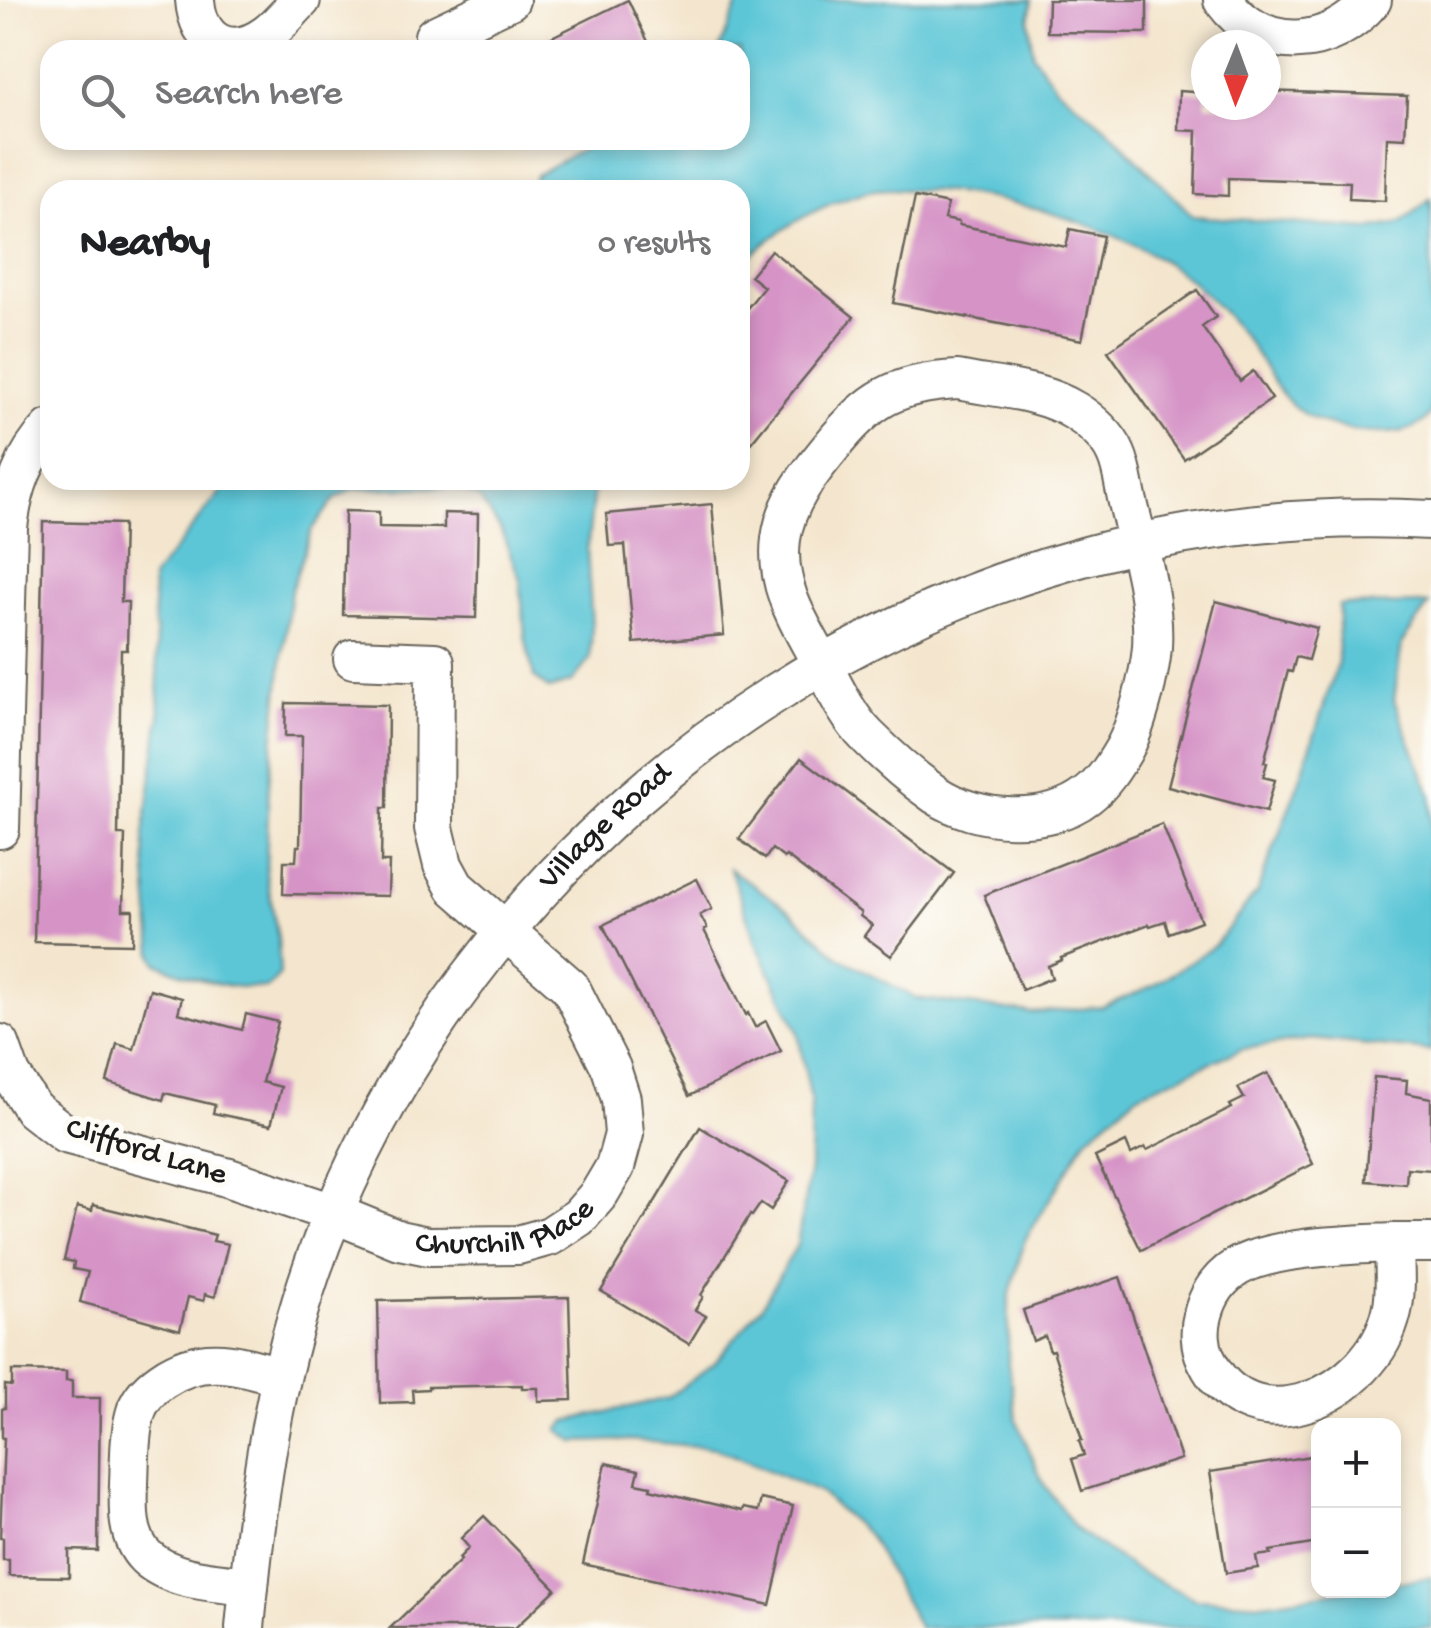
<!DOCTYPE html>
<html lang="en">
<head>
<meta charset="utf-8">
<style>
  body { margin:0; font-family:"Gochi Hand",sans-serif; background:#f6f6f6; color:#202124 }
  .controls { position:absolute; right:30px; bottom:30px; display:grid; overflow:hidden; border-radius:20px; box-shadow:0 5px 15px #0003 }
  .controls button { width:90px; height:90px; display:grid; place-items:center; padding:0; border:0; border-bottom:2px solid #e0e0e0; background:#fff; color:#202124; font:50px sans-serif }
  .compass { position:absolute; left:1191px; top:30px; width:90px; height:90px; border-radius:50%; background:#fff; box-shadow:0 5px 15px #0003; rotate:181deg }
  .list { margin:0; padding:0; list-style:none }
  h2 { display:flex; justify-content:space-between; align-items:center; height:130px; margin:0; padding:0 40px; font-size:42px }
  h2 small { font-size:32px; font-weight:400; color:#757577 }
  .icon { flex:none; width:55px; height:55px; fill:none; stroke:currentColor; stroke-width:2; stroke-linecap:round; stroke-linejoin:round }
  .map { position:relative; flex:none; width:1431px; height:1628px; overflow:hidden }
  .search { position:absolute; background:#fff; box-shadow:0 5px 15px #0003; left:40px; top:40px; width:710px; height:110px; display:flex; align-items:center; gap:25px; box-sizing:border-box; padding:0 35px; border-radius:30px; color:#757577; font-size:38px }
  .panel { position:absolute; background:#fff; box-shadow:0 5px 15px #0003; left:40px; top:180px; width:710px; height:310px; border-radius:30px }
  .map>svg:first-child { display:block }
</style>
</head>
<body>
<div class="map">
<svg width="1431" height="1628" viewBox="0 0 1431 1628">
  <rect width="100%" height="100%" fill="#fdfcf7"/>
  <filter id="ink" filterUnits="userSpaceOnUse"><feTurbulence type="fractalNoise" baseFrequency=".01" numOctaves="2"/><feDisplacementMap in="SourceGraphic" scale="20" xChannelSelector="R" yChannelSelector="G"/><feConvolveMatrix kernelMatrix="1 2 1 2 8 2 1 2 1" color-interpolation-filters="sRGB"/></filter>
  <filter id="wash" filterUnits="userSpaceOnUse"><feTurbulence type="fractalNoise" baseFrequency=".0048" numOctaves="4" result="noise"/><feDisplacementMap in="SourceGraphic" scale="40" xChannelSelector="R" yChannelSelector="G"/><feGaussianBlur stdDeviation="2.25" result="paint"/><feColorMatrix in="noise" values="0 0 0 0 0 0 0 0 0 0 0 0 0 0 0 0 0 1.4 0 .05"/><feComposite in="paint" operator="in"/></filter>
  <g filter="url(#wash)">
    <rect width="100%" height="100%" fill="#f4e6ce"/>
    <g fill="#5cc6d7" stroke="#3c717a" stroke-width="2.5">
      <path d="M 740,0 L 1032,0 L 1029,22 L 1033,55 L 1057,88 L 1105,127 L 1193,216 L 1369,229 L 1401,223 L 1431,198 L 1431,413 C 1412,447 1331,431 1304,414 C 1276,396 1264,362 1244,337 C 1228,317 1206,293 1186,277 C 1118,224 992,190 907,190 C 895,189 881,188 869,191 C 817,205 778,228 740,266 L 740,190 L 528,190 L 537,174 L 600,140 L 740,140 L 740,50 L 719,50 Z"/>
      <path d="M 223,480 L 595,480 L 587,550 L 592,627 L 590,659 L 572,682 L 549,689 L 534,677 L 525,637 L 520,579 L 500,528 L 478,497 L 454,487 L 353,489 L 335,499 L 312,529 L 291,590 L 281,668 L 269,784 L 266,873 L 278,938 L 280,974 L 268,988 C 230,989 191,979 157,963 L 153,954 L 144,834 L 160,714 L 152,578 L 220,493 Z"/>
      <path d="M 1429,604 L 1402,643 L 1394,700 L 1431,795 L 1431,1051 L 1311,1039 L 1242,1049 L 1138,1094 L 1087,1137 L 1024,1242 L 1009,1298 L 1008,1364 L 1017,1421 L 1043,1483 L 1076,1529 L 1132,1568 L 1195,1599 L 1263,1603 L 1343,1591 L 1394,1590 L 1394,1583 L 1431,1577 L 1431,1628 L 919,1628 L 869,1536 L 819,1492 L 716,1448 L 630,1440 L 575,1442 L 559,1430 L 567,1421 L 668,1398 L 715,1362 L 762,1306 L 797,1245 L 810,1168 L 811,1101 L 797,1029 L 756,943 L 730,869 L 789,910 L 839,957 L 916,998 L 1030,1013 L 1102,1007 L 1153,986 L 1214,946 L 1257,892 L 1299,782 L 1338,662 L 1339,605 Z"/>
    </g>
    <g id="blocks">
      <g fill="#d593c6">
        <path d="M 628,0 L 652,50 L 525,50 Z"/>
        <path d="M 1048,0 L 1147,0 L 1147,33 L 1047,32 Z"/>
        <path d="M 1179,91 L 1206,93 L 1206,105 L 1266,105 L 1266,91 L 1407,96 L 1405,138 L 1387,137 L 1385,201 L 1349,199 L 1350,182 L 1228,178 L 1228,196 L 1195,194 L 1197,131 L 1178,130 Z"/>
        <path d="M 915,197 L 948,204 L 944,219 L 959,222 L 959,225 L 1066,247 L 1070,229 L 1103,236 L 1082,340 L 893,303 Z"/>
        <path d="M 771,250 L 854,317 L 740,456 L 740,317 L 764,287 L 750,276 Z"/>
        <path d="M 1197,290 L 1216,317 L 1202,327 L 1240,381 L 1253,371 L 1272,399 L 1184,459 L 1108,351 Z"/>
        <path d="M 712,504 L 724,635 L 634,643 L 625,545 L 609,546 L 606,514 Z"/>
        <path d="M 345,511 L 379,512 L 379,527 L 444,528 L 444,513 L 478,514 L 476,618 L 343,615 Z"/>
        <path d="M 43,522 L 123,524 L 121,602 L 128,602 L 127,650 L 121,650 L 118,835 L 125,835 L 123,910 L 133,910 L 132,944 L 34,942 Z"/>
        <path d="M 1216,601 L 1317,628 L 1308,660 L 1296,657 L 1292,672 L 1288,671 L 1264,762 L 1267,763 L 1263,777 L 1275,780 L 1266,812 L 1168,786 Z"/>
        <path d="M 286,703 L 388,705 L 387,808 L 382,808 L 381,862 L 389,862 L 388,896 L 283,894 L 284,861 L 296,861 L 297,846 L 300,846 L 302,736 L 285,736 Z"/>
        <path d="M 801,758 L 954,873 L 891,956 L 864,936 L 872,925 L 860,916 L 861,913 L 786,856 L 784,858 L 772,849 L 765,859 L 739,839 Z"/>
        <path d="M 1162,824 L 1201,921 L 1169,933 L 1165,921 L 1150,926 L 1149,924 L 1061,958 L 1062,960 L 1048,966 L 1052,978 L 1022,990 L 984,895 Z"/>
        <path d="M 697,879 L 712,909 L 700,915 L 707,928 L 704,930 L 746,1015 L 748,1013 L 755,1027 L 766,1021 L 781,1051 L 689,1096 L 603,925 Z"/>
        <path d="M 150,989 L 182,998 L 178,1013 L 242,1030 L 246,1014 L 278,1022 L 262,1082 L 281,1087 L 271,1125 L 213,1113 L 215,1105 L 165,1093 L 163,1100 L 107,1082 L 117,1044 L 134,1049 Z"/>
        <path d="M 1268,1073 L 1313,1164 L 1141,1250 L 1095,1157 L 1126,1142 L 1131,1154 L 1145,1147 L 1147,1150 L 1232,1108 L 1230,1105 L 1244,1098 L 1238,1088 Z"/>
        <path d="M 1374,1077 L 1407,1080 L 1406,1093 L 1431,1098 L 1431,1170 L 1407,1168 L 1406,1184 L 1366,1181 Z"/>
        <path d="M 700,1127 L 789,1181 L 771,1210 L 761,1203 L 752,1216 L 750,1215 L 701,1295 L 703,1297 L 695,1310 L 706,1316 L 689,1344 L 601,1291 Z"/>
        <path d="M 93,1205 L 215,1235 L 213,1241 L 228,1244 L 215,1297 L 205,1294 L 204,1301 L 188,1297 L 180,1330 L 80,1302 L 88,1272 L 73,1269 L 74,1262 L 64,1260 L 77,1207 L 92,1211 Z"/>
        <path d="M 1120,1277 L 1181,1459 L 1082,1491 L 1072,1459 L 1084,1455 L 1079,1441 L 1082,1440 L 1053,1350 L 1050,1351 L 1045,1336 L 1033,1341 L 1023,1310 Z"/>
        <path d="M 569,1297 L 572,1400 L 538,1401 L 538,1388 L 522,1388 L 522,1385 L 428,1387 L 428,1389 L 412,1390 L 413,1402 L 380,1403 L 378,1301 Z"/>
        <path d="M 12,1371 L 66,1372 L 66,1381 L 72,1381 L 72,1398 L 100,1398 L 98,1551 L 69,1550 L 69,1577 L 9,1576 L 9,1560 L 3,1560 L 3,1538 L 0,1538 L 4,1438 L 2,1438 L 2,1409 L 5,1408 L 5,1385 L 12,1386 Z"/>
        <path d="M 1311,1456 L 1314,1470 L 1318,1470 L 1318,1543 L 1270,1551 L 1271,1554 L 1256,1556 L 1258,1568 L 1226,1573 L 1210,1472 Z"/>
        <path d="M 606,1463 L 639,1470 L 636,1483 L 651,1486 L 650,1489 L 742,1511 L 743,1508 L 758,1511 L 761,1499 L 793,1506 L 770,1605 L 583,1564 Z"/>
        <path d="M 484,1516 L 556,1589 L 515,1628 L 390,1628 L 461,1560 L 459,1558 L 469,1548 L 461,1538 Z"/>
      </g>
    </g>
  </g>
  <g filter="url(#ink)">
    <use href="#blocks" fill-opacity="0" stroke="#68635a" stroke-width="2.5"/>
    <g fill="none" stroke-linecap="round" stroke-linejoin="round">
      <defs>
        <g id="minor">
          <path d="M 195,0 C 198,42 230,61 267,34 C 279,25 290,11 301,0"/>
          <path d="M 1223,0 C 1263,55 1330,50 1372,0"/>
          <path d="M 434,36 L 510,0"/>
          <path d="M 958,380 C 996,388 1041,390 1075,411 C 1090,420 1109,437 1116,454 C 1122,467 1124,484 1127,498 C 1138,546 1155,598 1152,647 C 1150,674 1137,725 1124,749 C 1114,766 1103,784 1087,796 C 1047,827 977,822 936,795 C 913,779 887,756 867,736 C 846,715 833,684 819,659 C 798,621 775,585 781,539 C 786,502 808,475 831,447 C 869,399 896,383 958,380 Z"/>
          <path d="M 0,829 L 8,527 C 13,489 23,457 50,429"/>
          <path id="s1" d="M 0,1044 L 11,1075 L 33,1109 L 65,1134 L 226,1177 L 333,1213 L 399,1240 L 428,1246 L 518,1245 L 550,1236 L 579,1217 L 599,1194 L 615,1167 L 624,1134 L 621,1099 L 611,1068 L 570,987 L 455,887 L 443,865 L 434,828 L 435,662 L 353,659"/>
          <path d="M 1394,1243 C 1394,1265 1397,1290 1392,1311 C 1373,1396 1249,1451 1206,1359 C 1200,1346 1199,1329 1203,1315 C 1208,1295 1219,1278 1237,1267 C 1274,1246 1351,1245 1394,1243 Z"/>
          <path d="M 1394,1243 L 1431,1243"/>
          <path d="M 249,1586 C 216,1582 172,1581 146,1557 C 127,1538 128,1510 129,1484 C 130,1462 129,1438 135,1415 C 139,1399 149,1389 162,1380 C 203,1352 236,1364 280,1376"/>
          <path id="s2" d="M 245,1628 C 258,1486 277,1345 334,1212 C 518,780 959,493 1431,520"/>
        </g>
      </defs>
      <use href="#minor" stroke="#68635a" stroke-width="42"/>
      <use href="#minor" stroke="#fff" stroke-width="38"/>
    </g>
  </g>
  <g text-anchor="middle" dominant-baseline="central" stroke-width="10" stroke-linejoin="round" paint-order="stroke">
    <g font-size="32" fill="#1c1c1c" stroke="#fdfcf7">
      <text stroke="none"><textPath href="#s2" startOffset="902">Village Road</textPath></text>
      <text transform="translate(146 1153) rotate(17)">Clifford Lane</text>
      <text stroke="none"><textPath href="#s1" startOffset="575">Churchill Place</textPath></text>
    </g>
  </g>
</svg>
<div class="controls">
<button>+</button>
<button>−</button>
</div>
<svg class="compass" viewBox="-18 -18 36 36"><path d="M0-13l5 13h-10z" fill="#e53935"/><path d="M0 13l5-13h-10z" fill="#757577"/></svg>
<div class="search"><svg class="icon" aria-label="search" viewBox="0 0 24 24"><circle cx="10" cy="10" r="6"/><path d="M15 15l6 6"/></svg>Search here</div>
<section class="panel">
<h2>Nearby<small>0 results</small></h2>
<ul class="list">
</ul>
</section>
</div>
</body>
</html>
